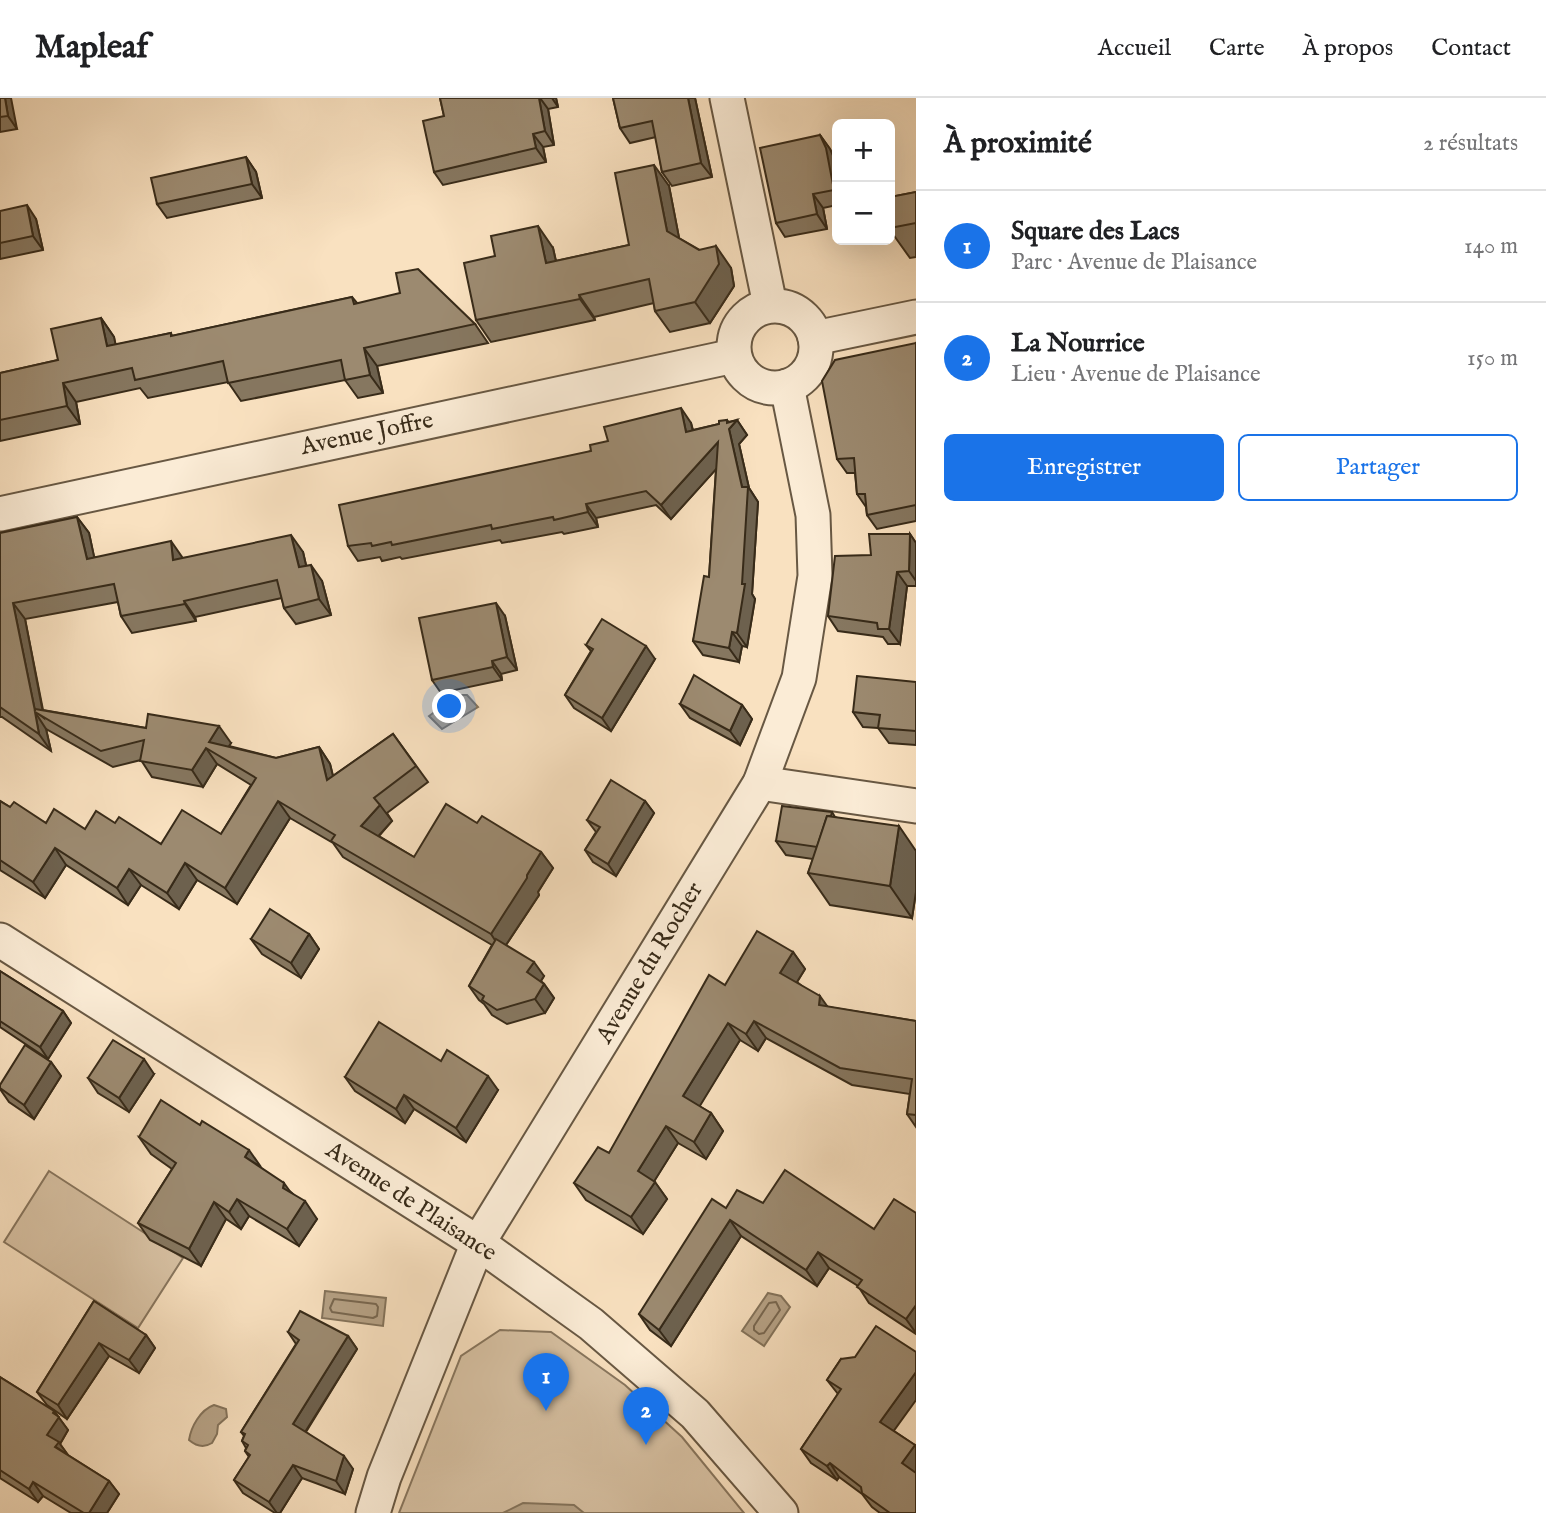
<!DOCTYPE html>
<html lang="fr">
<head>
<meta charset="utf-8">
<style>
  body { margin:0; font-family:"IM FELL English",serif; background:#f6f6f6; color:#202124 }
  .controls { position:absolute; right:21px; top:21px; display:grid; overflow:hidden; border-radius:10px; box-shadow:0 7px 28px #0002 }
  .controls button { width:63px; height:63px; display:grid; place-items:center; padding:0; border:0; border-bottom:2px solid #e0e0e0; background:#fff; color:#202124; font:35px sans-serif }
  .you { position:absolute; left:450px; top:609px; width:24px; height:24px; margin:-18px; border:5px solid #fff; border-radius:50%; background:#1a73e8; box-shadow:0 0 0 10px #1a73e833 }
  .badge { display:grid; place-items:center; width:46px; height:46px; border-radius:50%; background:#1a73e8; color:#fff; font-size:23px; font-weight:700 }
  .pin { position:absolute; translate:-50% -58px; filter:drop-shadow(0 2px 4px #0008) }
  .pin::after { content:''; position:absolute; top:37px; width:24px; height:21px; background:inherit; clip-path:polygon(0 0,100% 0,50% 100%) }
  .list { margin:0; padding:0; list-style:none }
  h2 { display:flex; justify-content:space-between; align-items:center; height:91px; margin:0; padding:0 28px; font-size:30px }
  h2 small { font-size:23px; font-weight:400; color:#757577 }
  .list li { display:grid; grid-template-columns:46px 1fr auto; gap:21px; align-items:center; box-sizing:border-box; height:112px; padding:0 28px; border-top:2px solid #e0e0e0 }
  .list b { display:block; font-size:26px; white-space:nowrap }
  .list p { margin:0; font-size:23px; white-space:nowrap; color:#757577 }
  .list em { font-size:23px; font-style:normal; color:#757577 }
  .actions { display:flex; gap:14px; padding:21px 28px }
  .actions a { flex:1; padding:16px 0; border:2px solid #1a73e8; border-radius:10px; text-align:center; font-size:24px; color:#1a73e8 }
  .actions .main { background:#1a73e8; color:#fff }
  .map { position:relative; flex:none; width:916px; height:1415px; overflow:hidden }
  header { display:flex; align-items:center; gap:42px; box-sizing:border-box; height:98px; padding:0 35px; background:#fff; border-bottom:2px solid #e0e0e0 }
  header strong { font-size:33px }
  nav { display:flex; gap:38px; margin-inline-start:auto; font-size:24px }
  main { display:flex }
  aside { flex:1; background:#fff }
  .map>svg:first-child { display:block }
</style>
</head>
<body>
<header>
<strong>Mapleaf</strong>
<nav><a>Accueil</a><a>Carte</a><a>À propos</a><a>Contact</a></nav>
</header>
<main>
<div class="map">
<svg width="916" height="1415" viewBox="0 0 916 1415">
  <rect width="100%" height="100%" fill="#f9e1c0"/>
  <filter id="stains"><feTurbulence type="fractalNoise" baseFrequency=".00286" numOctaves="4"/><feColorMatrix values="0 0 0 0 .2 0 0 0 0 .09 0 0 0 0 .02 0 0 0 .5 -.17"/></filter>
  <radialGradient id="worn" r=".72"><stop offset=".6" stop-color="#630" stop-opacity="0"/><stop offset="1" stop-color="#630" stop-opacity=".3"/></radialGradient>
  <g fill="#d8c2a4" stroke="#88765e" stroke-width="2">
    <path d="M 49,1073 L 183,1160 L 138,1230 L 4,1144 Z"/>
    <path d="M 500,1232 L 551,1234 L 625,1287 L 682,1339 L 744,1415 L 399,1415 L 461,1258 Z"/>
  </g>
  <g fill="#b7a387" stroke="#84735b" stroke-width="2">
    <path d="M 458,597 L 467,597 L 478,609 L 442,631 L 429,618 Z"/>
    <path d="M 325,1193 L 386,1200 L 383,1228 L 322,1220 Z"/>
    <path d="M 768,1195 L 781,1198 L 790,1209 L 764,1248 L 742,1233 Z"/>
    <path d="M 214,1307 L 226,1311 L 227,1319 L 218,1327 L 217,1336 L 212,1345 C 204,1350 196,1348 189,1342 C 191,1329 200,1312 214,1307 Z"/>
    <path d="M 523,1405 L 574,1407 L 584,1415 L 503,1415 Z"/>
  </g>
  <g fill="none" stroke-linecap="round" stroke-linejoin="round">
    <g stroke="#786750" stroke-width="2">
      <path d="M 334,1201 L 376,1206 L 378,1209 L 377,1218 L 373,1220 L 332,1214 L 330,1210 Z"/>
      <path d="M 776,1204 L 780,1212 L 764,1235 L 759,1236 L 754,1232 L 754,1228 L 769,1205 Z"/>
    </g>
    <defs>
      <g id="minor">
        <path d="M 727,0 L 770,207"/>
        <circle cx="775" cy="249" r="41"/>
        <path d="M 815,240 L 916,219"/>
        <path d="M 0,416 L 734,258"/>
        <path d="M 760,685 L 916,708"/>
        <path d="M 0,842 L 478,1145 L 591,1226 L 695,1316 L 781,1415"/>
        <path d="M 373,1415 L 384,1379 L 478,1145 L 760,685 L 799,580 L 815,478 L 813,417 L 787,288"/>
      </g>
    </defs>
    <use href="#minor" stroke="#685843" stroke-width="37"/>
    <use href="#minor" stroke="#fbecd6" stroke-width="33"/>
  </g>
  <g fill="#867760" stroke="#382b19" stroke-width="2">
    <path d="M 0,0 L 17,31 L 0,34 Z"/>
    <path d="M 440,0 L 556,0 L 558,9 L 548,11 L 554,47 L 543,49 L 546,64 L 443,87 L 434,74 L 444,18 Z"/>
    <path d="M 613,0 L 695,0 L 712,79 L 672,88 L 662,74 L 656,39 L 630,45 L 620,30 Z"/>
    <path d="M 820,37 L 830,51 L 836,64 L 837,72 L 837,107 L 823,110 L 827,131 L 785,139 L 776,125 Z"/>
    <path d="M 246,59 L 256,74 L 262,100 L 167,120 L 157,106 Z"/>
    <path d="M 669,88 L 679,140 L 731,170 L 734,188 L 710,225 L 670,234 L 655,213 L 654,205 L 594,219 L 595,222 L 491,244 L 476,222 L 553,150 L 556,163 L 629,147 Z"/>
    <path d="M 916,94 L 916,159 L 910,160 L 890,132 L 890,99 Z"/>
    <path d="M 0,113 L 36,121 L 43,152 L 0,161 Z"/>
    <path d="M 352,199 L 357,205 L 475,226 L 488,245 L 377,268 L 383,295 L 358,300 L 345,282 L 241,303 L 228,284 L 148,300 L 140,290 L 76,304 L 80,326 L 0,343 L 0,275 L 58,262 L 101,220 L 114,239 L 115,247 L 171,235 L 172,238 Z"/>
    <path d="M 916,245 L 916,423 L 877,431 L 867,417 L 866,409 L 857,396 L 855,375 L 847,375 L 837,361 Z"/>
    <path d="M 727,322 L 728,324 L 737,322 L 747,337 L 739,346 L 749,390 L 758,404 L 752,496 L 755,501 L 747,549 L 742,548 L 739,564 L 703,557 L 693,543 L 709,479 L 716,371 L 671,421 L 656,407 L 596,420 L 598,429 L 564,436 L 562,434 L 502,445 L 500,442 L 402,461 L 400,459 L 382,463 L 380,459 L 358,463 L 348,448 L 591,353 L 691,325 L 693,332 L 719,326 Z"/>
    <path d="M 77,419 L 89,435 L 94,459 L 182,460 L 303,454 L 306,467 L 322,483 L 331,517 L 296,526 L 284,510 L 282,500 L 195,519 L 196,523 L 132,535 L 121,518 L 118,504 L 25,521 L 43,612 L 231,645 L 229,648 L 276,660 L 319,649 L 330,666 L 333,678 L 393,636 L 428,684 L 387,715 L 392,723 L 379,738 L 414,759 L 477,725 L 541,754 L 553,770 L 538,794 L 539,797 L 506,847 L 544,878 L 541,883 L 544,886 L 554,900 L 545,915 L 507,926 L 492,917 L 484,906 L 479,902 L 469,888 L 492,847 L 343,759 L 333,745 L 290,720 L 237,806 L 197,782 L 179,811 L 141,787 L 128,807 L 66,767 L 45,800 L 0,772 L 0,703 L 10,709 L 46,725 L 85,731 L 115,725 L 161,746 L 221,736 L 251,687 L 217,666 L 203,689 L 152,679 L 141,662 L 113,669 L 46,631 L 51,653 L 2,619 L 0,619 L 0,435 Z"/>
    <path d="M 910,436 L 916,445 L 916,488 L 907,488 L 900,546 L 888,546 L 883,539 L 838,533 L 828,518 L 871,457 Z"/>
    <path d="M 505,518 L 517,572 L 501,576 L 502,582 L 441,595 L 432,582 Z"/>
    <path d="M 586,547 L 655,561 L 611,633 L 574,610 L 565,597 L 591,553 Z"/>
    <path d="M 916,584 L 916,647 L 889,645 L 878,630 L 863,629 L 853,614 Z"/>
    <path d="M 680,606 L 742,607 L 752,621 L 740,647 L 690,620 Z"/>
    <path d="M 645,703 L 654,715 L 616,778 L 593,764 L 585,752 L 596,734 L 587,722 Z"/>
    <path d="M 832,714 L 835,719 L 916,753 L 916,794 L 912,820 L 830,807 L 808,775 L 813,761 L 786,757 L 776,743 Z"/>
    <path d="M 309,836 L 319,851 L 301,880 L 262,856 L 251,841 Z"/>
    <path d="M 793,854 L 805,871 L 797,884 L 828,909 L 916,923 L 916,1029 L 907,1016 L 910,996 L 852,987 L 766,940 L 758,953 L 740,942 L 699,1008 L 711,1015 L 723,1033 L 706,1061 L 678,1045 L 654,1083 L 667,1101 L 643,1136 L 586,1102 L 574,1085 L 609,1055 Z"/>
    <path d="M 0,873 L 63,913 L 71,925 L 48,961 L 0,929 Z"/>
    <path d="M 441,963 L 498,992 L 466,1044 L 414,1011 L 405,1025 L 355,993 L 345,979 Z"/>
    <path d="M 51,964 L 61,978 L 34,1021 L 9,1004 L 0,991 L 0,987 Z"/>
    <path d="M 154,976 L 129,1014 L 98,995 L 88,980 Z"/>
    <path d="M 139,1039 L 261,1070 L 292,1095 L 317,1121 L 299,1148 L 249,1118 L 241,1131 L 226,1121 L 201,1168 L 150,1142 L 138,1125 L 172,1071 L 151,1056 Z"/>
    <path d="M 726,1110 L 874,1131 L 916,1115 L 916,1236 L 869,1205 L 858,1188 L 829,1170 L 817,1188 L 741,1138 L 671,1248 L 650,1232 L 639,1216 Z"/>
    <path d="M 94,1203 L 146,1237 L 155,1250 L 139,1275 L 109,1258 L 67,1321 L 47,1307 L 37,1294 Z"/>
    <path d="M 288,1234 L 348,1238 L 357,1251 L 306,1334 L 353,1371 L 345,1396 L 302,1380 L 280,1415 L 275,1415 L 243,1395 L 234,1382 L 249,1359 L 245,1353 L 246,1350 L 242,1343 L 244,1338 L 241,1334 L 296,1246 Z"/>
    <path d="M 841,1261 L 894,1333 L 916,1348 L 916,1415 L 880,1415 L 872,1409 L 862,1396 L 839,1379 L 837,1382 L 811,1365 L 801,1351 L 838,1296 L 827,1282 Z"/>
    <path d="M 0,1279 L 54,1313 L 68,1332 L 60,1346 L 68,1357 L 109,1383 L 119,1396 L 107,1415 L 71,1415 L 43,1398 L 38,1404 L 0,1380 Z"/>
  </g>
  <g fill="#6d614e" stroke="#382b19" stroke-width="2">
    <path d="M 5,0 L 11,0 L 17,31 L 8,18 Z"/>
    <path d="M 539,0 L 540,0 L 548,11 L 554,47 L 545,33 Z"/>
    <path d="M 552,0 L 556,0 L 558,9 Z"/>
    <path d="M 688,0 L 695,0 L 712,79 L 701,65 Z"/>
    <path d="M 533,36 L 543,49 L 546,64 L 536,50 Z"/>
    <path d="M 820,37 L 830,51 L 836,64 L 837,72 L 837,96 L 834,92 Z"/>
    <path d="M 246,59 L 256,74 L 262,100 L 252,86 Z"/>
    <path d="M 654,67 L 669,88 L 682,155 L 667,133 Z"/>
    <path d="M 813,96 L 823,110 L 827,131 L 817,116 Z"/>
    <path d="M 27,107 L 36,121 L 43,152 L 33,138 Z"/>
    <path d="M 538,128 L 553,150 L 561,187 L 546,165 Z"/>
    <path d="M 716,148 L 731,170 L 734,188 L 710,225 L 695,204 Z"/>
    <path d="M 579,197 L 594,219 L 595,222 L 580,201 Z"/>
    <path d="M 101,220 L 114,239 L 120,267 L 107,248 Z"/>
    <path d="M 364,250 L 377,268 L 383,295 L 370,277 Z"/>
    <path d="M 63,285 L 76,304 L 80,326 L 67,308 Z"/>
    <path d="M 681,310 L 691,325 L 696,348 L 686,334 Z"/>
    <path d="M 727,322 L 731,329 L 737,322 L 747,337 L 739,346 L 749,390 L 758,404 L 752,496 L 755,501 L 747,549 L 737,535 L 742,486 L 742,389 Z"/>
    <path d="M 718,344 L 728,358 L 671,421 L 661,407 Z"/>
    <path d="M 586,406 L 596,420 L 598,429 L 588,414 Z"/>
    <path d="M 77,419 L 89,435 L 98,477 L 87,461 Z"/>
    <path d="M 910,436 L 916,445 L 916,483 L 909,473 Z"/>
    <path d="M 291,437 L 303,454 L 310,485 L 299,469 Z"/>
    <path d="M 171,443 L 182,459 L 185,478 L 173,462 Z"/>
    <path d="M 311,467 L 322,483 L 331,517 L 319,501 Z"/>
    <path d="M 897,474 L 907,488 L 900,546 L 889,531 Z"/>
    <path d="M 184,503 L 195,519 L 196,523 L 185,506 Z"/>
    <path d="M 13,505 L 25,521 L 44,620 L 35,613 Z"/>
    <path d="M 496,505 L 505,518 L 517,572 L 507,559 Z"/>
    <path d="M 732,534 L 742,548 L 739,564 L 729,550 Z"/>
    <path d="M 646,548 L 655,561 L 611,633 L 602,620 Z"/>
    <path d="M 492,563 L 501,576 L 502,582 L 493,569 Z"/>
    <path d="M 742,607 L 752,621 L 740,647 L 730,633 Z"/>
    <path d="M 35,614 L 46,631 L 51,653 L 39,636 Z"/>
    <path d="M 219,628 L 231,645 L 222,659 L 209,644 Z"/>
    <path d="M 319,649 L 330,666 L 338,699 L 327,682 Z"/>
    <path d="M 206,650 L 217,666 L 203,689 L 192,672 Z"/>
    <path d="M 278,703 L 290,720 L 237,806 L 225,790 Z"/>
    <path d="M 645,703 L 654,715 L 616,778 L 608,766 Z"/>
    <path d="M 380,707 L 392,723 L 373,744 L 361,728 Z"/>
    <path d="M 899,728 L 916,753 L 916,794 L 912,820 L 890,788 Z"/>
    <path d="M 55,750 L 66,767 L 45,800 L 33,784 Z"/>
    <path d="M 541,754 L 553,770 L 538,794 L 539,797 L 502,853 L 491,836 Z"/>
    <path d="M 185,765 L 197,782 L 179,811 L 167,795 Z"/>
    <path d="M 129,771 L 141,787 L 128,807 L 117,790 Z"/>
    <path d="M 309,836 L 319,851 L 301,880 L 291,865 Z"/>
    <path d="M 793,854 L 805,871 L 792,892 L 780,875 Z"/>
    <path d="M 534,864 L 544,878 L 537,889 L 527,874 Z"/>
    <path d="M 544,886 L 554,900 L 545,915 L 535,901 Z"/>
    <path d="M 820,898 L 832,915 L 819,907 Z"/>
    <path d="M 63,913 L 71,925 L 48,961 L 40,949 Z"/>
    <path d="M 754,923 L 766,940 L 758,953 L 746,936 Z"/>
    <path d="M 728,925 L 740,942 L 695,1016 L 683,998 Z"/>
    <path d="M 144,961 L 154,976 L 129,1014 L 119,1000 Z"/>
    <path d="M 51,964 L 61,978 L 34,1021 L 24,1007 Z"/>
    <path d="M 488,978 L 498,992 L 466,1044 L 456,1030 Z"/>
    <path d="M 404,997 L 414,1011 L 405,1025 L 396,1011 Z"/>
    <path d="M 711,1015 L 723,1033 L 706,1061 L 694,1044 Z"/>
    <path d="M 666,1028 L 678,1045 L 650,1090 L 638,1073 Z"/>
    <path d="M 249,1052 L 261,1069 L 245,1059 Z"/>
    <path d="M 655,1084 L 667,1101 L 643,1136 L 631,1119 Z"/>
    <path d="M 284,1085 L 296,1102 L 283,1090 Z"/>
    <path d="M 237,1101 L 249,1118 L 241,1131 L 229,1114 Z"/>
    <path d="M 305,1103 L 317,1121 L 299,1148 L 287,1131 Z"/>
    <path d="M 214,1104 L 226,1121 L 201,1168 L 189,1151 Z"/>
    <path d="M 730,1122 L 741,1138 L 671,1248 L 659,1232 Z"/>
    <path d="M 818,1154 L 829,1170 L 817,1188 L 806,1172 Z"/>
    <path d="M 916,1207 L 916,1235 L 906,1221 Z"/>
    <path d="M 146,1237 L 155,1250 L 139,1275 L 129,1262 Z"/>
    <path d="M 348,1238 L 357,1251 L 302,1339 L 293,1326 Z"/>
    <path d="M 99,1245 L 109,1258 L 67,1321 L 58,1307 Z"/>
    <path d="M 916,1274 L 916,1302 L 890,1338 L 880,1324 Z"/>
    <path d="M 54,1313 L 68,1332 L 60,1346 L 68,1357 L 56,1349 L 47,1337 Z"/>
    <path d="M 915,1347 L 916,1348 L 916,1373 L 912,1379 L 902,1365 Z"/>
    <path d="M 344,1358 L 353,1371 L 345,1396 L 336,1383 Z"/>
    <path d="M 830,1365 L 839,1379 L 837,1382 L 827,1368 Z"/>
    <path d="M 293,1367 L 302,1380 L 280,1415 L 277,1415 L 269,1404 Z"/>
    <path d="M 109,1383 L 119,1396 L 107,1415 L 89,1415 Z"/>
    <path d="M 33,1384 L 43,1398 L 38,1404 L 29,1391 Z"/>
  </g>
  <g fill="#9c8a70" stroke="#382b19" stroke-width="2">
    <path d="M 0,0 L 5,0 L 8,18 L 0,19 Z"/>
    <path d="M 440,0 L 539,0 L 545,33 L 533,36 L 536,50 L 434,74 L 423,23 L 444,18 Z"/>
    <path d="M 613,0 L 688,0 L 701,65 L 662,74 L 652,23 L 620,30 Z"/>
    <path d="M 820,37 L 826,50 L 834,92 L 813,96 L 817,116 L 776,125 L 760,50 Z"/>
    <path d="M 246,59 L 252,86 L 157,106 L 151,80 Z"/>
    <path d="M 654,67 L 667,133 L 699,152 L 716,148 L 719,166 L 695,204 L 655,213 L 649,181 L 579,197 L 580,201 L 476,222 L 464,165 L 495,158 L 491,138 L 538,128 L 546,165 L 629,147 L 615,75 Z"/>
    <path d="M 916,94 L 916,125 L 890,130 L 890,99 Z"/>
    <path d="M 27,107 L 33,138 L 0,145 L 0,113 Z"/>
    <path d="M 418,171 L 475,226 L 364,250 L 370,277 L 345,282 L 341,262 L 228,285 L 223,263 L 135,282 L 132,270 L 63,285 L 67,308 L 0,322 L 0,275 L 58,262 L 51,231 L 101,220 L 107,248 L 171,235 L 171,238 L 352,199 L 354,206 L 400,195 L 396,175 Z"/>
    <path d="M 916,245 L 916,407 L 867,417 L 865,396 L 857,396 L 854,360 L 837,361 L 822,283 L 835,262 Z"/>
    <path d="M 681,310 L 686,334 L 719,326 L 719,323 L 727,322 L 727,325 L 737,322 L 729,331 L 742,389 L 748,389 L 742,486 L 745,486 L 737,535 L 732,534 L 729,550 L 693,543 L 704,478 L 709,479 L 718,344 L 661,407 L 646,393 L 586,406 L 588,414 L 554,422 L 553,419 L 492,431 L 491,427 L 392,447 L 391,444 L 372,448 L 371,445 L 348,448 L 339,407 L 591,353 L 590,347 L 608,343 L 604,329 Z"/>
    <path d="M 77,419 L 87,461 L 171,443 L 173,462 L 291,437 L 299,469 L 311,467 L 319,501 L 284,510 L 277,482 L 184,503 L 185,506 L 121,518 L 114,486 L 13,505 L 35,613 L 35,611 L 146,630 L 148,616 L 219,628 L 209,644 L 276,660 L 319,649 L 327,682 L 393,636 L 416,668 L 374,700 L 380,707 L 361,728 L 414,759 L 446,706 L 477,725 L 482,718 L 541,754 L 527,777 L 527,780 L 491,836 L 331,743 L 335,737 L 278,703 L 225,790 L 185,765 L 167,795 L 129,771 L 117,790 L 55,750 L 33,784 L 0,762 L 0,703 L 10,709 L 14,704 L 46,725 L 54,711 L 85,731 L 96,713 L 115,725 L 119,719 L 161,746 L 182,712 L 221,736 L 256,680 L 206,650 L 192,672 L 140,663 L 144,642 L 101,653 L 35,614 L 39,636 L 0,609 L 0,435 Z"/>
    <path d="M 869,436 L 910,436 L 909,473 L 897,474 L 889,531 L 878,531 L 877,525 L 828,518 L 835,458 L 871,457 Z"/>
    <path d="M 496,505 L 507,559 L 492,563 L 493,569 L 432,582 L 419,520 Z"/>
    <path d="M 602,521 L 646,548 L 602,620 L 565,597 L 593,551 L 586,547 Z"/>
    <path d="M 694,577 L 742,607 L 730,633 L 680,606 Z"/>
    <path d="M 857,578 L 916,584 L 916,633 L 878,630 L 880,617 L 853,614 Z"/>
    <path d="M 611,682 L 645,703 L 608,766 L 585,752 L 600,729 L 587,722 Z"/>
    <path d="M 782,708 L 832,714 L 831,718 L 827,718 L 817,749 L 776,743 Z"/>
    <path d="M 827,718 L 899,728 L 890,788 L 808,775 Z"/>
    <path d="M 270,811 L 309,836 L 291,865 L 251,841 Z"/>
    <path d="M 757,833 L 793,854 L 780,875 L 820,898 L 819,907 L 916,923 L 916,1017 L 907,1016 L 912,981 L 840,970 L 754,923 L 746,936 L 728,925 L 683,998 L 711,1015 L 694,1044 L 666,1028 L 638,1073 L 655,1084 L 631,1119 L 574,1085 L 598,1049 L 609,1055 L 709,877 L 725,887 Z"/>
    <path d="M 496,841 L 534,864 L 527,874 L 544,886 L 535,901 L 497,912 L 482,902 L 484,898 L 469,888 Z"/>
    <path d="M 0,873 L 63,913 L 40,949 L 0,923 Z"/>
    <path d="M 379,924 L 441,963 L 447,952 L 488,978 L 456,1030 L 404,997 L 396,1011 L 345,979 Z"/>
    <path d="M 113,942 L 144,961 L 119,1000 L 88,980 Z"/>
    <path d="M 25,947 L 51,964 L 24,1007 L 0,990 L 0,987 Z"/>
    <path d="M 161,1002 L 200,1027 L 202,1023 L 249,1052 L 245,1059 L 284,1085 L 283,1090 L 305,1103 L 287,1131 L 237,1101 L 229,1114 L 214,1104 L 189,1151 L 138,1125 L 176,1065 L 139,1039 Z"/>
    <path d="M 785,1072 L 874,1131 L 894,1101 L 916,1115 L 916,1207 L 906,1221 L 857,1189 L 862,1182 L 818,1154 L 806,1172 L 730,1122 L 659,1232 L 639,1216 L 712,1101 L 726,1110 L 737,1092 L 763,1105 Z"/>
    <path d="M 94,1203 L 146,1237 L 129,1262 L 99,1245 L 58,1307 L 37,1294 Z"/>
    <path d="M 300,1213 L 348,1238 L 293,1326 L 344,1358 L 336,1383 L 293,1367 L 269,1404 L 234,1382 L 250,1357 L 245,1353 L 248,1347 L 242,1343 L 245,1336 L 241,1334 L 299,1242 L 288,1234 Z"/>
    <path d="M 876,1228 L 916,1254 L 916,1274 L 880,1324 L 915,1347 L 902,1365 L 916,1375 L 916,1415 L 890,1415 L 862,1395 L 861,1389 L 830,1365 L 827,1368 L 801,1351 L 841,1291 L 827,1282 L 841,1261 L 855,1259 Z"/>
    <path d="M 0,1279 L 54,1313 L 53,1315 L 59,1319 L 47,1337 L 59,1344 L 55,1349 L 109,1383 L 89,1415 L 84,1415 L 33,1384 L 29,1391 L 0,1372 Z"/>
  </g>
  <g text-anchor="middle" dominant-baseline="central" stroke-width="7" stroke-linejoin="round" paint-order="stroke">
    <g font-size="24" fill="#382b19" stroke="#fbecd6">
      <text transform="translate(367 336) rotate(-12)">Avenue Joffre</text>
      <text transform="translate(650 865) rotate(-59)">Avenue du Rocher</text>
      <text transform="translate(411 1104) rotate(33)">Avenue de Plaisance</text>
    </g>
  </g>
  <rect width="100%" height="100%" filter="url(#stains)"/>
  <rect width="100%" height="100%" fill="url(#worn)"/>
</svg>
<div class="controls">
<button>+</button>
<button>−</button>
</div>
<div class="you"></div>
<div class="pin badge" style="left:546px;top:1313px">1</div>
<div class="pin badge" style="left:646px;top:1347px">2</div>
</div>
<aside>
<h2>À proximité<small>2 résultats</small></h2>
<ul class="list">
<li><span class="badge">1</span><div><b>Square des Lacs</b><p>Parc · Avenue de Plaisance</p></div><em>140 m</em></li>
<li><span class="badge">2</span><div><b>La Nourrice</b><p>Lieu · Avenue de Plaisance</p></div><em>150 m</em></li>
</ul>
<div class="actions"><a class="main">Enregistrer</a><a>Partager</a></div>
</aside>
</main>
</body>
</html>
